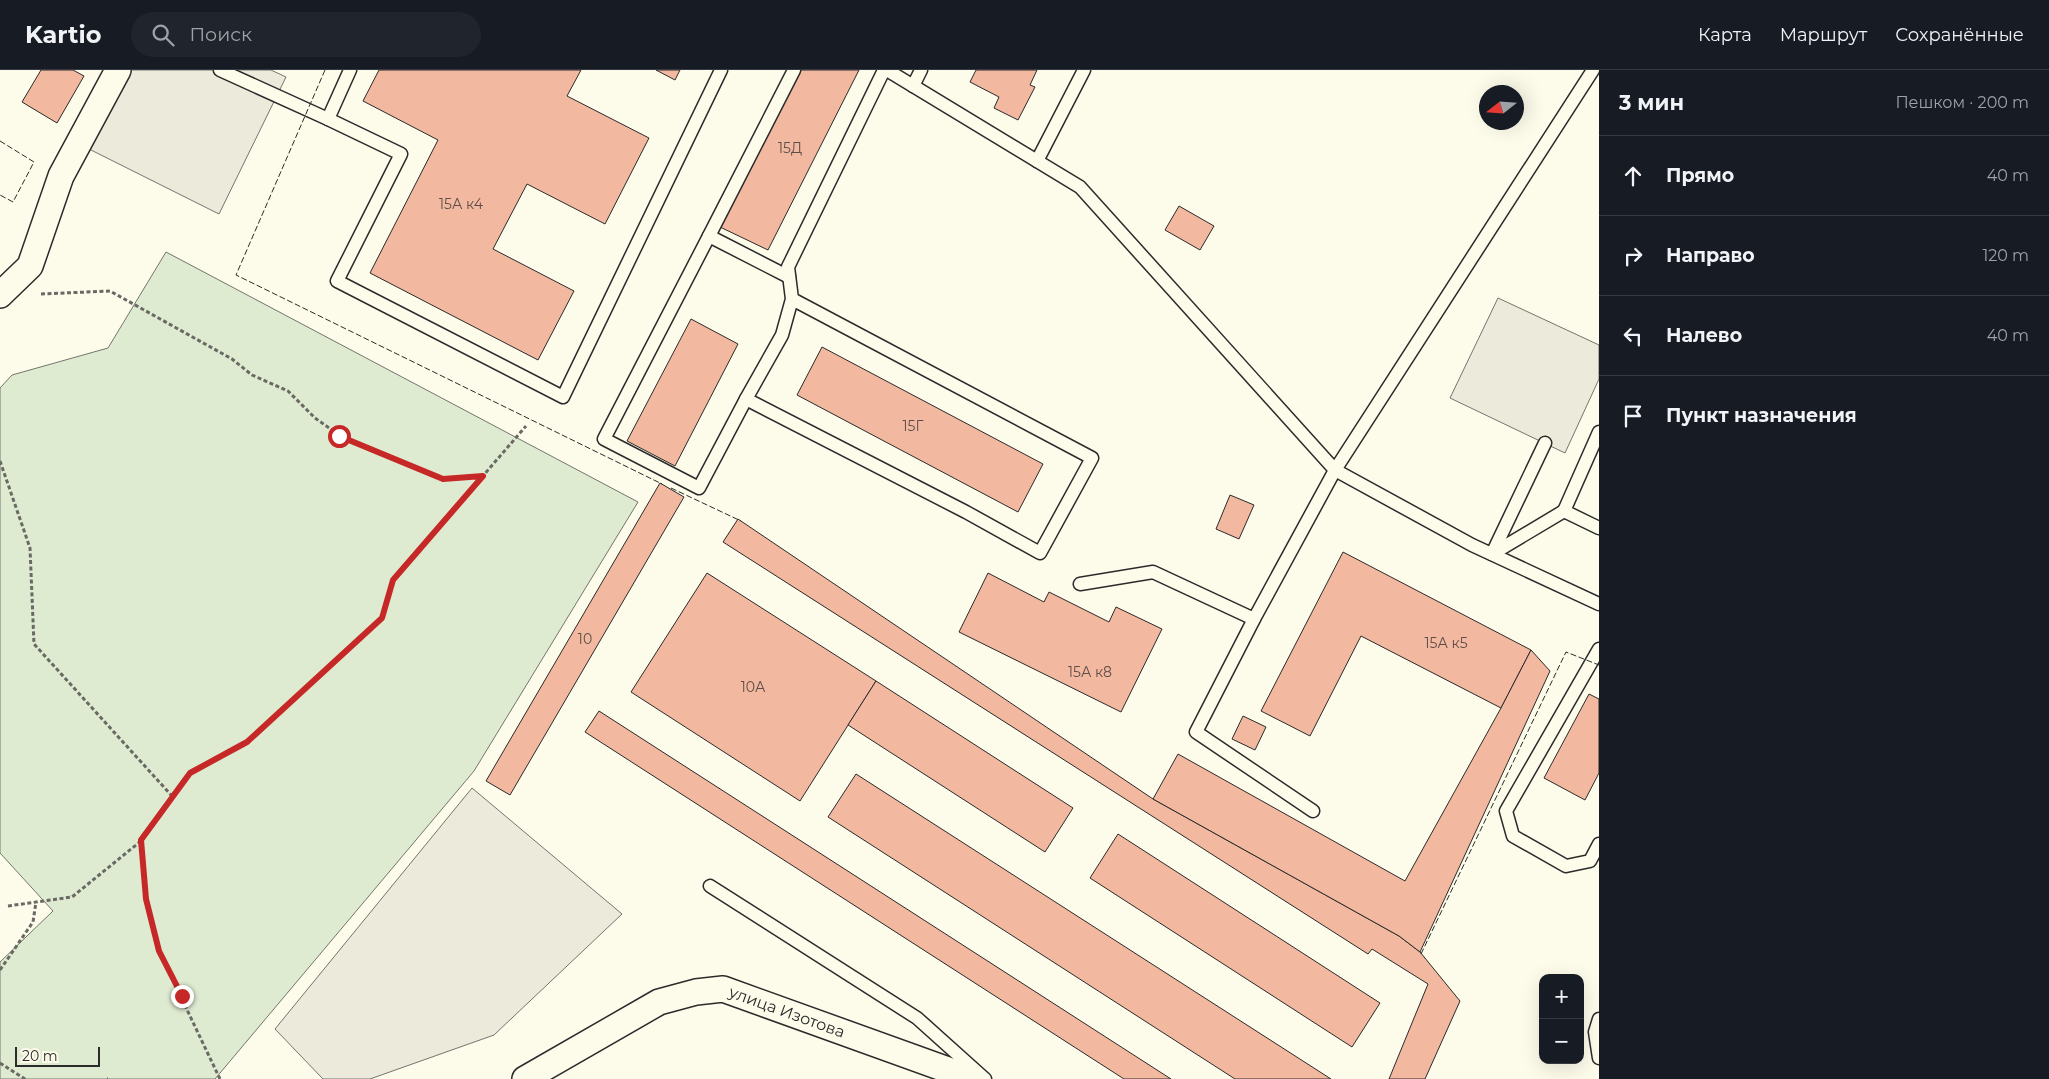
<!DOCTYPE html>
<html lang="ru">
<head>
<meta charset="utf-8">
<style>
  body { margin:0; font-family:Montserrat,sans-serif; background:#20242c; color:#f1f3f6 }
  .controls { position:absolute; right:15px; bottom:15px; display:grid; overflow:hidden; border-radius:10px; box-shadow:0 5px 20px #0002 }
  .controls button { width:45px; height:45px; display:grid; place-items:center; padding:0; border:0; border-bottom:1px solid #363941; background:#171b24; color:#f1f3f6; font:25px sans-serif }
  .compass { position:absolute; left:1479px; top:15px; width:45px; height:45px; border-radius:50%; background:#171b24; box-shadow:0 5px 20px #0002; rotate:253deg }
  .scale { position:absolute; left:15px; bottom:12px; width:85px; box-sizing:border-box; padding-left:5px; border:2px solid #2b2b2b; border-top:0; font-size:14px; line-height:18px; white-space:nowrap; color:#2b2b2b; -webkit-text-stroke:4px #fdfbea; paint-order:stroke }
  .stop { position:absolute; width:15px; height:15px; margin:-11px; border:4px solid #c62828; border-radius:50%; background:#fff }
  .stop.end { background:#c62828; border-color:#fff; box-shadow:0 1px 5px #0008 }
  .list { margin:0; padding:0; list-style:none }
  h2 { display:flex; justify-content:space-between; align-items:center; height:65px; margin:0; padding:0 20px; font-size:21px }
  h2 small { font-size:16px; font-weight:400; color:#9ea1a6 }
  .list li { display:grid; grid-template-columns:32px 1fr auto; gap:15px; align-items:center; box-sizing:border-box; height:80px; padding:0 20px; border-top:1px solid #363941 }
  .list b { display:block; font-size:19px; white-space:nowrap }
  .list em { font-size:16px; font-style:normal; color:#9ea1a6 }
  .icon { flex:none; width:28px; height:28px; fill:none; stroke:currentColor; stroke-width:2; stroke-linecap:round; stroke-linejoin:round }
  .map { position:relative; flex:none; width:1599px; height:1009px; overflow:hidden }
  header { display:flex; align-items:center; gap:30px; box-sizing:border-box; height:70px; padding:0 25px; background:#171b24; border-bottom:1px solid #363941 }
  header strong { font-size:24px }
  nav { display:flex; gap:28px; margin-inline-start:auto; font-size:18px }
  .search { width:350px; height:45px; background:#20242c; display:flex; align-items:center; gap:12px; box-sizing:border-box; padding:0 18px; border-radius:28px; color:#9ea1a6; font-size:19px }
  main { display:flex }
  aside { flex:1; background:#171b24 }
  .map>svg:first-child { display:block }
</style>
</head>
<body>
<header>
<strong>Kartio</strong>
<div class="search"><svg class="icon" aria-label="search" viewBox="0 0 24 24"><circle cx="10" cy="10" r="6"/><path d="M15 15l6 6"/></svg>Поиск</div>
<nav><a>Карта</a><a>Маршрут</a><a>Сохранённые</a></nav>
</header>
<main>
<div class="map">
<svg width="1599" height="1009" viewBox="0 0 1599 1009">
  <rect width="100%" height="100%" fill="#fdfbea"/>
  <path fill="#deebd1" stroke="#74746e" d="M 166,182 L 638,432 L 474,701 L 215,1009 L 0,1009 L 0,892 L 53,841 L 0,783 L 0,318 L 12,305 L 108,278 Z"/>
  <g fill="#eceadb" stroke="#74746e">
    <path d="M 123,0 L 271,0 L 286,7 L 219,144 L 85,77 Z"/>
    <path d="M 1498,228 L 1599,275 L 1599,309 L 1565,383 L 1450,328 Z"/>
    <path d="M 472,718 L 622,844 L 494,965 L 370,1009 L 323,1009 L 275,959 Z"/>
  </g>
  <g fill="#f2b8a0" stroke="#2b2b2b">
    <path d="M 41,0 L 73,0 L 84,6 L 57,53 L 22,32 Z"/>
    <path d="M 379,0 L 581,0 L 567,26 L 649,68 L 605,154 L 527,114 L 493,179 L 574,221 L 538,290 L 370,203 L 438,70 L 363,31 Z"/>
    <path d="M 656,0 L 680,0 L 675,10 Z"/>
    <path d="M 800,0 L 859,0 L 768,180 L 720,157 Z"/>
    <path d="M 976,0 L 1037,0 L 1030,15 L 1035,17 L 1018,50 L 994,38 L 999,27 L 970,12 Z"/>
    <path d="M 1179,136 L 1214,156 L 1200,180 L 1165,160 Z"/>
    <path d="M 691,249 L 738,274 L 675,396 L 627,371 Z"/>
    <path d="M 822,277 L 1043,394 L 1018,442 L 797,325 Z"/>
    <path d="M 660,413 L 684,427 L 510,725 L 486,711 Z"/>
    <path d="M 1230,425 L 1254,435 L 1239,469 L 1216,459 Z"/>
    <path d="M 738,449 L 1153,729 L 1399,866 L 1420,882 L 1460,931 L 1425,1009 L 1389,1009 L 1428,914 L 1372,879 L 1368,884 L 723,472 Z"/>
    <path d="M 1343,482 L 1531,580 L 1501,638 L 1361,566 L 1310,666 L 1261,641 Z"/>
    <path d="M 707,503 L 876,611 L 800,731 L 631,622 Z"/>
    <path d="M 988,503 L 1044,532 L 1049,522 L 1109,552 L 1116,537 L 1162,559 L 1121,642 L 959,562 Z"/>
    <path d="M 1531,580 L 1550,601 L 1420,882 L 1399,866 L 1153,729 L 1178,684 L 1405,811 L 1501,638 Z"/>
    <path d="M 876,611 L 1073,738 L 1045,782 L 848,655 Z"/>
    <path d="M 1589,624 L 1599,629 L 1599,703 L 1585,730 L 1544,708 Z"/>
    <path d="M 599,641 L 1171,1009 L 1124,1009 L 585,662 Z"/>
    <path d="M 1243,646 L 1266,657 L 1255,680 L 1232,669 Z"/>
    <path d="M 856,704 L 1331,1009 L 1235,1009 L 828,747 Z"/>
    <path d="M 1118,764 L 1380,933 L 1352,977 L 1090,808 Z"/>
  </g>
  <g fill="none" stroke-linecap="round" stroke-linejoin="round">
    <defs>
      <g id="lane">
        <path d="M 220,0 L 328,49"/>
        <path d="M 350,0 L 328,49 L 401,84 L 337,211 L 563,327 L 721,0"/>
        <path d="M 887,0 L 1080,117 L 1335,400 L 1254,549 L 1153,502 L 1080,514"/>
        <path d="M 1593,0 L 1335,400 L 1472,475 L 1599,534"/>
        <path d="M 913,16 L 921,0"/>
        <path d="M 1037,91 L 1084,0"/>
        <path d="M 709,166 L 604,369 L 699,418 L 746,329"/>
        <path d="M 789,207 L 709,166 L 794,0"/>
        <path d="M 792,229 L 1092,388 L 1040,483 L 966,442 L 746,329 L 782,265 L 792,229 L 788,197 L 884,0"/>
        <path d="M 1599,362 L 1564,441 L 1599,458"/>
        <path d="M 1492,484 L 1545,373"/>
        <path d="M 1492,484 L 1564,441"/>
        <path d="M 1254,549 L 1196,662 L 1313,741"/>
        <path d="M 1599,579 L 1506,741 L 1513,766 L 1566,796 L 1590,791 L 1599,774"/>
        <path d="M 710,816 L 917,948 L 985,1009"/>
        <path d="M 1599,949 L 1595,962 L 1599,988"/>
      </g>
      <g id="street">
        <path d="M 0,225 L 30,196 L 61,106 L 118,0"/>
        <path d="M 525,1009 L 659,932 L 696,922 L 723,919 L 973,1009"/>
      </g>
    </defs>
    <use href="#lane" stroke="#2b2b2b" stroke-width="15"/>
    <use href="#street" stroke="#2b2b2b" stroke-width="28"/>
    <g stroke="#6a6964" stroke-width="3" stroke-dasharray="4 2.5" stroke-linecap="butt">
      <path d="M 41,224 L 110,221 L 232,289 L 252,305 L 288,321 L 315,348 L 339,365 L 443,409 L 482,406"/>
      <path d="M 0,391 L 30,478 L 34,574 L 172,726"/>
      <path d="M 8,836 L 72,827 L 141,771"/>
      <path d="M 0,900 L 33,852 L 36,832"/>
      <path d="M 0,993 L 25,1009"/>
      <path d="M 107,1009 L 108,1009"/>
      <path d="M 220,1009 L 159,881 L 146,829 L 141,771 L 190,703 L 247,672 L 382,548 L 393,510 L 526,356"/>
    </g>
    <use href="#lane" stroke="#fdfbea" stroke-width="12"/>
    <use href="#street" stroke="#fdfbea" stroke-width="25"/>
    <g stroke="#2b2b2b" stroke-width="1" stroke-dasharray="6 2.5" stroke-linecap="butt">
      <path d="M 325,0 L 236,205 L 662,414"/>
      <path d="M 0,71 L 34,92 L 13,132 L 0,125"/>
      <path d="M 671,418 L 741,451"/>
      <path d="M 1421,884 L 1566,582 L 1599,595"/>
    </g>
  </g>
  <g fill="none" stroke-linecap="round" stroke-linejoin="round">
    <path stroke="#c62828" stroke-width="6" d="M 182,926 L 159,881 L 146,829 L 141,770 L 190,703 L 247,672 L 382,548 L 393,510 L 483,406 L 443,409 L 339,366"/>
  </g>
  <g text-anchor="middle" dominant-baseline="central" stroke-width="4" stroke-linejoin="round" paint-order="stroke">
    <g font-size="14" fill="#5d4e48">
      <text x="790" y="78">15Д</text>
      <text x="461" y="134">15А к4</text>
      <text x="913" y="356">15Г</text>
      <text x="585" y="569">10</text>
      <text x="1446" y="573">15А к5</text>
      <text x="1090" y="602">15А к8</text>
      <text x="753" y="617">10А</text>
    </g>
    <g font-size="16" fill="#2b2b2b" stroke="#fdfbea">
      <text transform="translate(787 942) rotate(20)">улица Изотова</text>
    </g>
  </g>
</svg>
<div class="controls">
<button>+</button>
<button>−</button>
</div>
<svg class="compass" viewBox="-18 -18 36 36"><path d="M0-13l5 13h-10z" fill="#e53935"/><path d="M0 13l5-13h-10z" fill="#9ea1a6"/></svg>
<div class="scale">20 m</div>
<div class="stop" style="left:339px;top:366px"></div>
<div class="stop end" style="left:182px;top:926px"></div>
</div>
<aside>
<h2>3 мин<small>Пешком · 200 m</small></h2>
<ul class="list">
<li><svg class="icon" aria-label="ahead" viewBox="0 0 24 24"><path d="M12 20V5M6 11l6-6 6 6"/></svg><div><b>Прямо</b></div><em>40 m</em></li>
<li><svg class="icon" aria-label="right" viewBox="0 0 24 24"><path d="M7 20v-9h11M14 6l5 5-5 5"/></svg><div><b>Направо</b></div><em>120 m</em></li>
<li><svg class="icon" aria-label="left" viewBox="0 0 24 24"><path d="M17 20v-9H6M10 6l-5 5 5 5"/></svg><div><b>Налево</b></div><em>40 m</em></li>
<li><svg class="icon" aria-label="arrive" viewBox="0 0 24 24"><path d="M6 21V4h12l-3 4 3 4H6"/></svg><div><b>Пункт назначения</b></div></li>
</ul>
</aside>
</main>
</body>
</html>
